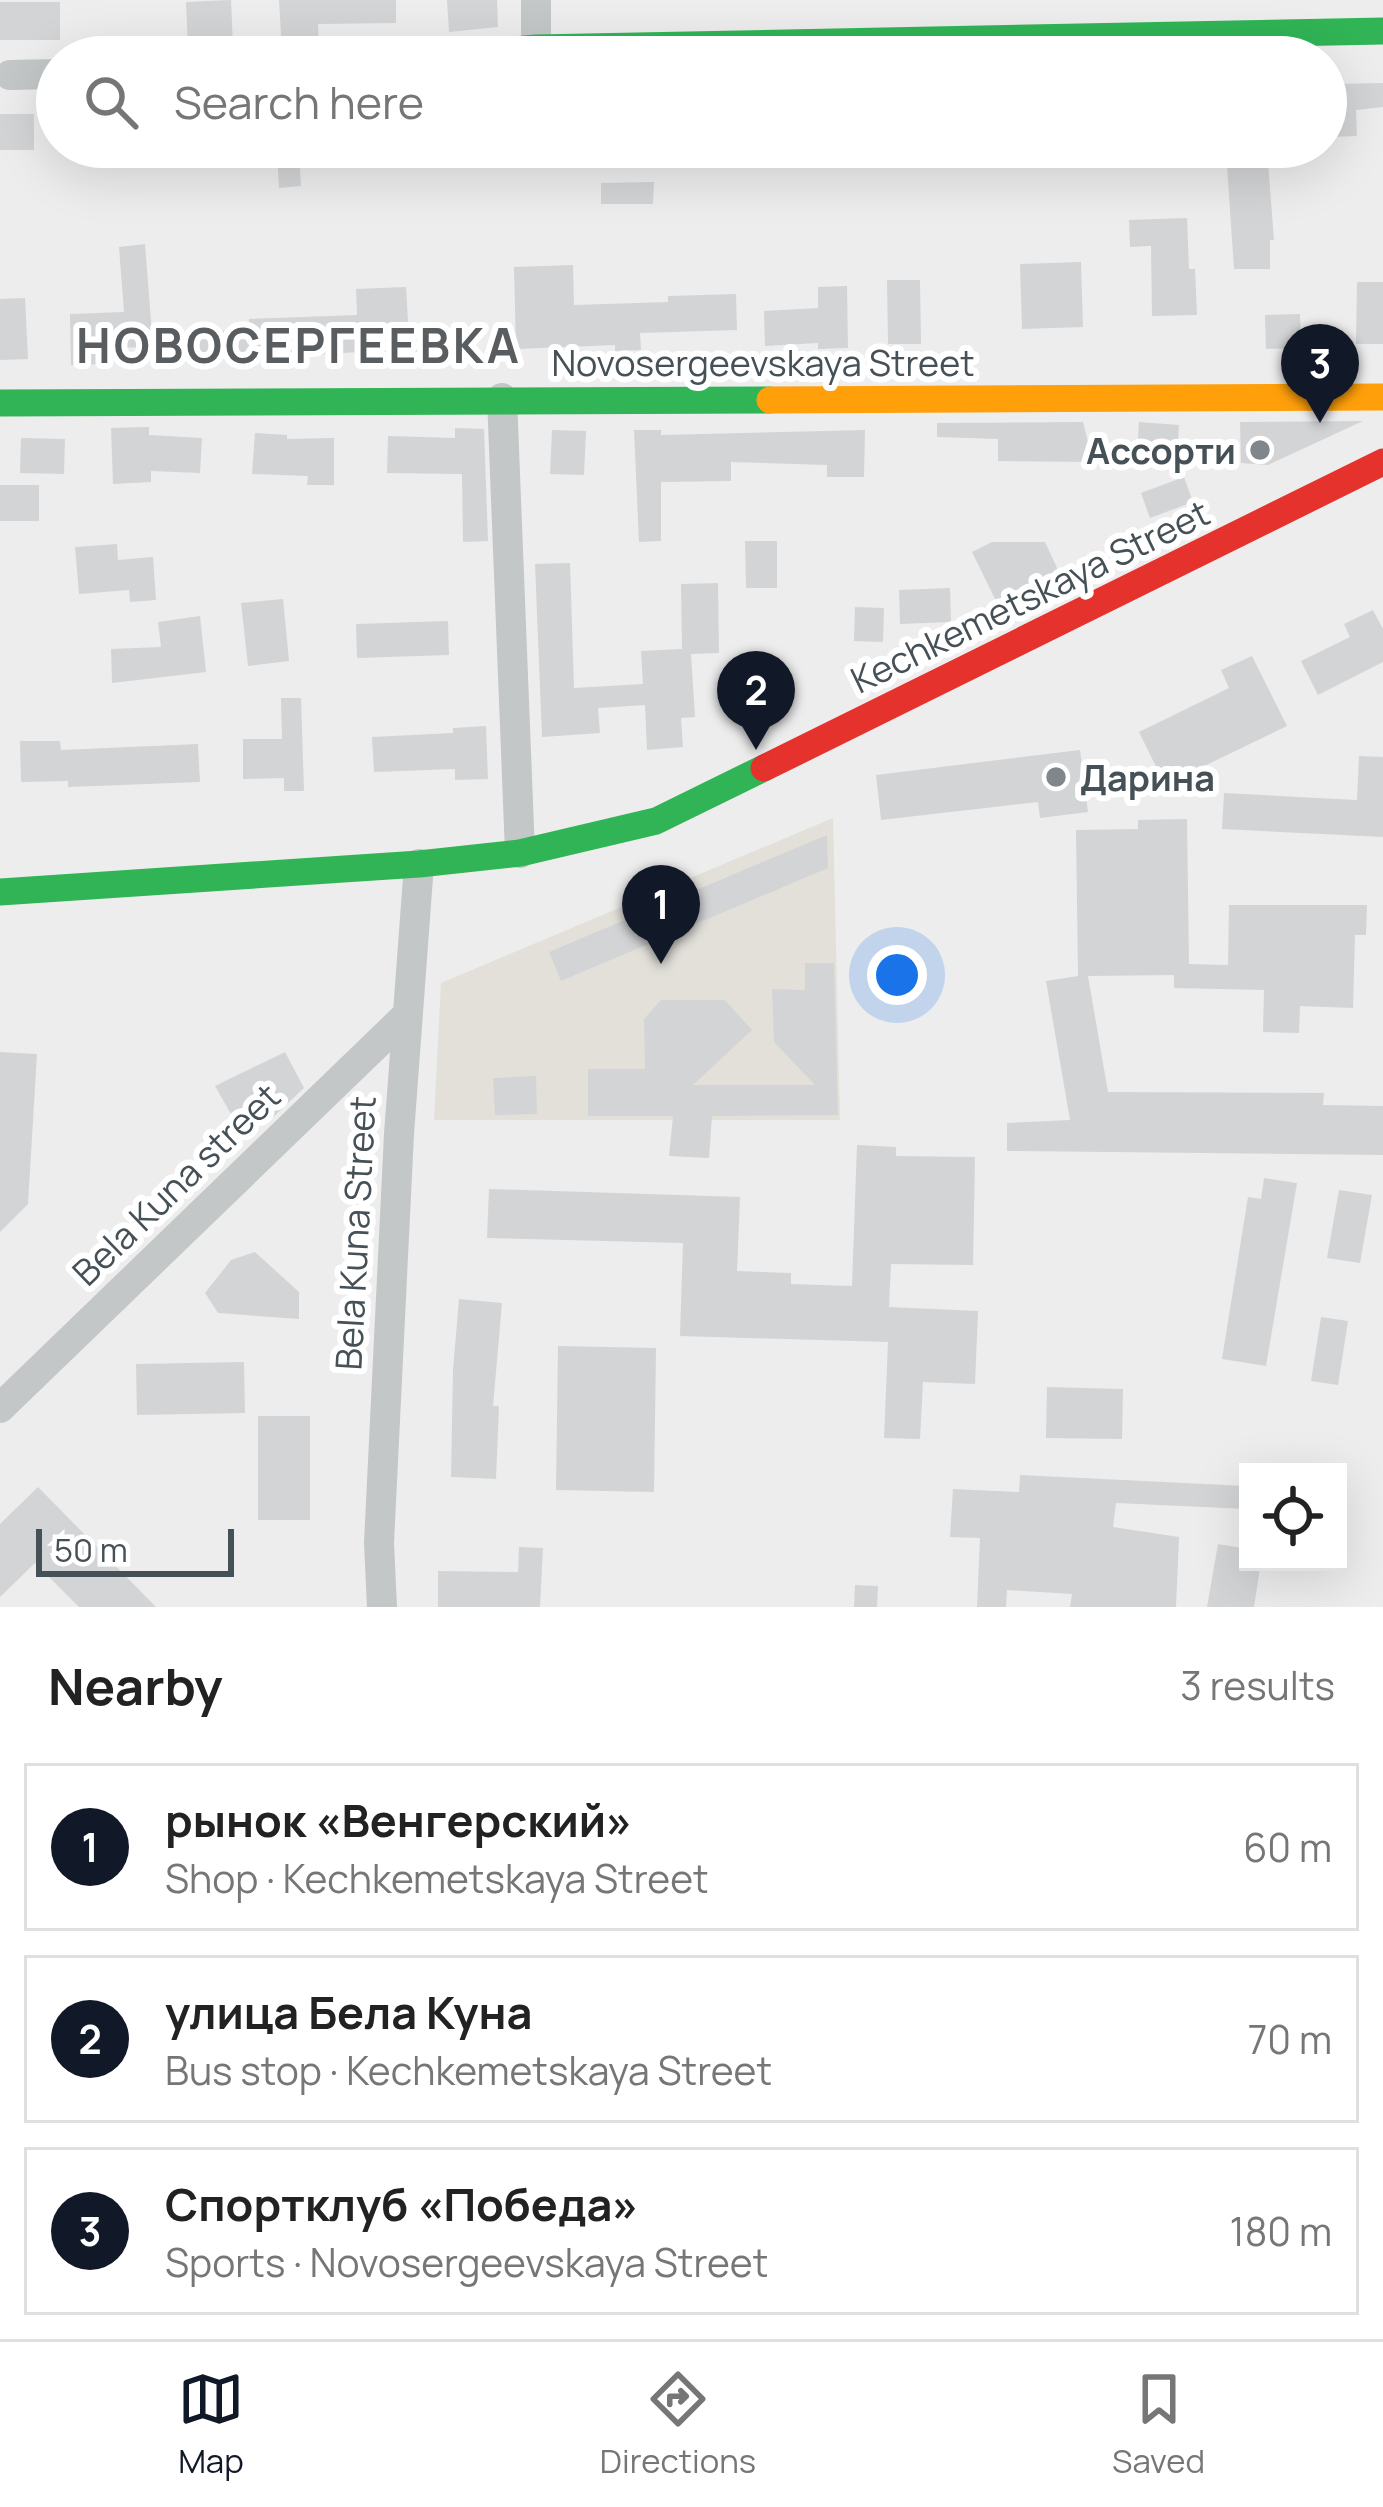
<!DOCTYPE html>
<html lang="en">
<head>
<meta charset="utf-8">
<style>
  body { margin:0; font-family:Manrope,sans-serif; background:#f2f2f2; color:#222 }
  .controls { position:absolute; right:36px; bottom:36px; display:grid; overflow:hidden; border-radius:0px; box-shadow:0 12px 48px #0002 }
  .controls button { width:108px; height:108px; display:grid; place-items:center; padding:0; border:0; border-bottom:3px solid #e0e0e0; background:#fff; color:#222; font:60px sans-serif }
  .scale { position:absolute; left:36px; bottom:30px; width:198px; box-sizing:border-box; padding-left:12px; border:6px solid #465057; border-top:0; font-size:33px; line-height:42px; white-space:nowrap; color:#465057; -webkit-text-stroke:9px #fff; paint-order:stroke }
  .you { position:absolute; left:897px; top:975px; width:42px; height:42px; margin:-30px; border:9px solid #fff; border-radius:50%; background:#1a73e8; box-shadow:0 0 0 18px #1a73e833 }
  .badge { display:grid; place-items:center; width:78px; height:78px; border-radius:50%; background:#111827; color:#fff; font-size:39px; font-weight:700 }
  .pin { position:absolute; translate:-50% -99px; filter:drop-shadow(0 3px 6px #0008) }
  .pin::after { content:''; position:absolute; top:63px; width:42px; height:36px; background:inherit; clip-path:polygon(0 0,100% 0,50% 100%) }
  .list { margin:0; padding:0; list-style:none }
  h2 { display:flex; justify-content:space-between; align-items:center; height:156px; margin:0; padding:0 48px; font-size:51px }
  h2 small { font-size:39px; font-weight:400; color:#767676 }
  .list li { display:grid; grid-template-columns:78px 1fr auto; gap:36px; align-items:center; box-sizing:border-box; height:168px; margin:0 24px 24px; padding:0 24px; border:3px solid #e0e0e0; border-radius:0px }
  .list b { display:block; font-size:45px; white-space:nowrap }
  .list p { margin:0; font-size:39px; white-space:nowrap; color:#767676 }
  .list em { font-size:39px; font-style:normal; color:#767676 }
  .icon { flex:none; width:66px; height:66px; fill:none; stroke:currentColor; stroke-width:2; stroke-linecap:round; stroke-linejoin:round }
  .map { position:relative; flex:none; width:1383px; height:1607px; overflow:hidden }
  .search { position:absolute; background:#fff; box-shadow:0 12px 48px #0002; left:36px; right:36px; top:36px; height:132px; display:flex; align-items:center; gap:30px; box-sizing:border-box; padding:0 42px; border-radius:66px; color:#767676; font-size:45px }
  .sheet { height:732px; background:#fff }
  nav { display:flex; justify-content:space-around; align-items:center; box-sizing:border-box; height:168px; border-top:3px solid #e0e0e0; background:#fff; font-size:33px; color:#767676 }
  nav a { display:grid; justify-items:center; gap:6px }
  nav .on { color:#111827 }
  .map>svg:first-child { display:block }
</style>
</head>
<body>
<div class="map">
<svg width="1383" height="1607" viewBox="0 0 1383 1607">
  <rect width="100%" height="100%" fill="#ededed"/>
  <path fill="#e3e0da" d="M 833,818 L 840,1120 L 434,1120 L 441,983 Z"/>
  <g fill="#d3d4d6">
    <path d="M 231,0 L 233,46 L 188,48 L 186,2 Z"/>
    <path d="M 279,0 L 396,0 L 396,23 L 318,24 L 319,49 L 282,51 Z"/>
    <path d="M 447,0 L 497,0 L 498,27 L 449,32 Z"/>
    <rect x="0" y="2" width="60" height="38"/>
    <path d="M 1383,83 L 1383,107 L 1356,110 L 1357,136 L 1332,137 L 1332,84 Z"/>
    <rect x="0" y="114" width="34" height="36"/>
    <path d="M 1267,149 L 1274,240 L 1270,240 L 1270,269 L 1234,269 L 1226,151 Z"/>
    <path d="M 299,150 L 301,186 L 279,188 L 277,152 Z"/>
    <path d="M 654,182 L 653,204 L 601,204 L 601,183 Z"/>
    <path d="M 1187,218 L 1189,269 L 1195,269 L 1197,315 L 1152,316 L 1151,246 L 1130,247 L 1129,220 Z"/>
    <path d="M 145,244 L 153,347 L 102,348 L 103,364 L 71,365 L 70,314 L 124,312 L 119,247 Z"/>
    <path d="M 1081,262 L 1083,327 L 1022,329 L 1020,264 Z"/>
    <path d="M 573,265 L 574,305 L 668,302 L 668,296 L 736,294 L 737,330 L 640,333 L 641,350 L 615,351 L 615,345 L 516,349 L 514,267 Z"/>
    <path d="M 887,280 L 920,280 L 921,344 L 888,344 Z"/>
    <path d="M 1357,282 L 1383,282 L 1383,344 L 1356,344 Z"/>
    <path d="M 847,286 L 848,348 L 818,349 L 818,343 L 765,346 L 764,311 L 818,308 L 818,287 Z"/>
    <path d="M 406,287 L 409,337 L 468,337 L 469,362 L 431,362 L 431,358 L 360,362 L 359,352 L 283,357 L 178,356 L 178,332 L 249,330 L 249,319 L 357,315 L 356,289 Z"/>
    <path d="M 25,298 L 28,359 L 0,360 L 0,299 Z"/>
    <path d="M 1300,314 L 1301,348 L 1266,349 L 1265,315 Z"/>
    <path d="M 1363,421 L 1268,465 L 1241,463 L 1240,422 Z"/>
    <path d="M 1083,422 L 1093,462 L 998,461 L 998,439 L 937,437 L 937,423 Z"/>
    <path d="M 1139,422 L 1179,425 L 1177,459 L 1137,456 Z"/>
    <path d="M 149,427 L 149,435 L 202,438 L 200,473 L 151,471 L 151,482 L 113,484 L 111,428 Z"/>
    <path d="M 455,428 L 484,429 L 488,541 L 463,542 L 462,474 L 387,473 L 388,436 L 455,438 Z"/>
    <path d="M 552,430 L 586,431 L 584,475 L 550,474 Z"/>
    <path d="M 634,430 L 661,430 L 661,435 L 865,430 L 864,477 L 827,477 L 827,465 L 731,462 L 731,481 L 661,482 L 661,541 L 639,542 Z"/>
    <path d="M 255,433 L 287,435 L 287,439 L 334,438 L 334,485 L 307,485 L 308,476 L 252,474 Z"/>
    <path d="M 21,438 L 65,439 L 64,474 L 20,473 Z"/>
    <path d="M 1184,477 L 1193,502 L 1150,518 L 1141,493 Z"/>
    <rect x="0" y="485" width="39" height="36"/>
    <path d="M 745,541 L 777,541 L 777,588 L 746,588 Z"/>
    <path d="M 992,542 L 1045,542 L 1058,570 L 996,601 L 972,552 Z"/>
    <path d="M 117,544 L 118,560 L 153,557 L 156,600 L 130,602 L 129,590 L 79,594 L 75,547 Z"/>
    <path d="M 570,563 L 574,688 L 643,684 L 641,651 L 682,649 L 681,584 L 718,583 L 719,653 L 691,654 L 695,717 L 681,718 L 683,747 L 647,750 L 645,705 L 598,708 L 600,733 L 542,737 L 535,564 Z"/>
    <path d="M 950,588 L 951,622 L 900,624 L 899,590 Z"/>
    <path d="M 283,599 L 289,661 L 248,666 L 241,603 Z"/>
    <path d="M 855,607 L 884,608 L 883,642 L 854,641 Z"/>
    <path d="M 1373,610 L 1383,629 L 1383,662 L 1318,695 L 1301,661 L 1350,637 L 1344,624 Z"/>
    <path d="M 200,616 L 206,672 L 112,683 L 111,649 L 161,647 L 158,622 Z"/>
    <path d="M 448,621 L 449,655 L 357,658 L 356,624 Z"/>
    <path d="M 1252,656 L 1287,726 L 1165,785 L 1139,732 L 1229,688 L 1221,670 Z"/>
    <path d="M 281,698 L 301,698 L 304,791 L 284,791 L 284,778 L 243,779 L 243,739 L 282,739 Z"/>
    <path d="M 486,726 L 488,779 L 455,780 L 455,769 L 374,772 L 372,737 L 453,733 L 453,728 Z"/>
    <path d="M 20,741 L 60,741 L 61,750 L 198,744 L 200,782 L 68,787 L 68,781 L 21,782 Z"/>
    <path d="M 1080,750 L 1088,812 L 1040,818 L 1038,802 L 881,820 L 876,775 Z"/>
    <path d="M 1359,756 L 1383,757 L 1383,837 L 1222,829 L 1224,793 L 1357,800 Z"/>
    <path d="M 1187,819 L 1189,964 L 1228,965 L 1229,905 L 1367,905 L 1366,935 L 1355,935 L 1353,1008 L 1300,1006 L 1299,1033 L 1263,1032 L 1264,990 L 1174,988 L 1174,975 L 1088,976 L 1108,1092 L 1324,1093 L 1323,1105 L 1383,1106 L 1383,1155 L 1007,1151 L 1007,1123 L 1070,1120 L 1046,981 L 1078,976 L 1076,830 L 1138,829 L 1138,820 Z"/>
    <path d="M 827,835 L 828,868 L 561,981 L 549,952 Z"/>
    <path d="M 805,963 L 834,963 L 838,1115 L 712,1116 L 709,1158 L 669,1156 L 673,1116 L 588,1116 L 588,1069 L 645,1069 L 644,1019 L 661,1000 L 725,1000 L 752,1030 L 693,1085 L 815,1085 L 774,1042 L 772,989 L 805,990 Z"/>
    <path d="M 0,1052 L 37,1054 L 28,1204 L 0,1232 Z"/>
    <path d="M 285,1052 L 304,1088 L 269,1121 L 243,1135 L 215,1086 Z"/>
    <path d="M 536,1076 L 537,1114 L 495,1115 L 493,1078 Z"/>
    <path d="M 857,1145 L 896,1147 L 896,1156 L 975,1157 L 973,1265 L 891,1264 L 889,1307 L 978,1311 L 975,1384 L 923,1382 L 920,1439 L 884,1438 L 888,1342 L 680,1336 L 683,1243 L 487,1238 L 489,1189 L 740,1197 L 737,1271 L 791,1273 L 791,1284 L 852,1286 Z"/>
    <path d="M 1264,1178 L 1297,1183 L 1266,1366 L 1222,1359 L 1248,1197 L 1261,1199 Z"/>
    <path d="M 1339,1190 L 1372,1195 L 1360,1263 L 1327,1258 Z"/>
    <path d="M 255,1252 L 299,1292 L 299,1319 L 218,1313 L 205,1293 L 231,1260 Z"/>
    <path d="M 459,1299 L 502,1303 L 493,1406 L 499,1406 L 496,1479 L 451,1477 L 453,1370 Z"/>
    <path d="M 1321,1317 L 1348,1321 L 1338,1385 L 1311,1381 Z"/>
    <path d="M 558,1346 L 656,1348 L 654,1492 L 556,1490 Z"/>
    <path d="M 244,1362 L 245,1413 L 137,1415 L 136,1364 Z"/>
    <path d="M 1047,1387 L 1123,1389 L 1122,1439 L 1046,1438 Z"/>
    <rect x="258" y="1416" width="52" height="104"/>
    <path d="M 1020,1475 L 1247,1486 L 1246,1509 L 1116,1503 L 1113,1527 L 1179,1537 L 1176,1607 L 1070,1607 L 1072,1594 L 1007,1590 L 1006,1607 L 977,1607 L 980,1538 L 950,1537 L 953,1489 L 1019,1492 Z"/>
    <path d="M 38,1487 L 156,1607 L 79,1607 L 35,1563 L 0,1597 L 0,1524 Z"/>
    <path d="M 1218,1544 L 1248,1549 L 1248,1562 L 1261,1562 L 1254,1607 L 1207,1607 Z"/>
    <path d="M 519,1547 L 543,1548 L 540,1607 L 438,1607 L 438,1571 L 518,1572 Z"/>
    <path d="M 855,1585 L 878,1586 L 877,1607 L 854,1607 Z"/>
  </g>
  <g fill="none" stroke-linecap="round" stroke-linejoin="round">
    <g stroke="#c4c7c8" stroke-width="30">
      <path d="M 536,0 L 536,48"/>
      <path d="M 10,75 L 57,74"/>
      <path d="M 502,398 L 520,853"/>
      <path d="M 0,1408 L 406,1016"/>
      <path d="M 382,1607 L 379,1543 L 399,1134 L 419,864"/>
    </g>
    <g stroke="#30b455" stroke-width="27">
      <path d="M 434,57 L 536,48 L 1383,31"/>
      <path d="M 0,403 L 770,400"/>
      <path d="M 0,892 L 419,864 L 520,853 L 656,821 L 764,768"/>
    </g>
    <path stroke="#ff9f0a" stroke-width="27" d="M 770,400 L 1383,397"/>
    <path stroke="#e5322d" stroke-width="27" d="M 764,768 L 1383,462"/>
  </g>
  <g fill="#80878c" stroke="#fff" stroke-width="4.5">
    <circle cx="1260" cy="450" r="12"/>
    <circle cx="1056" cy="777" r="12"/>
  </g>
  <g text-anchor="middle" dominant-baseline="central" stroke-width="12" stroke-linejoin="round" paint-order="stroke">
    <g font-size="36" fill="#465057" stroke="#fff">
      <text x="763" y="362">Novosergeevskaya Street</text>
      <text transform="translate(1030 596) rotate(-26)">Kechkemetskaya Street</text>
      <text transform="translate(176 1184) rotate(-44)">Bela Kuna street</text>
      <text transform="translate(355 1233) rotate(-87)">Bela Kuna Street</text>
    </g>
    <g font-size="36" font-weight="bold" fill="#465057" stroke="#fff" text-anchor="end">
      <text x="1236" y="450">Ассорти</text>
      <text x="1080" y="777" text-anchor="start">Дарина</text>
    </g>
    <g font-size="48" font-weight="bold" letter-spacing="3" fill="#595d60" stroke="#fff">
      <text x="299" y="344">НОВОСЕРГЕЕВКА</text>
    </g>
  </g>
</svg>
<div class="controls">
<button><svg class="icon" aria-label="locate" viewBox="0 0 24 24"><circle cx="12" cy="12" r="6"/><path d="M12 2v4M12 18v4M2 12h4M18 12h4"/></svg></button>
</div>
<div class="scale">50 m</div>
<div class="you"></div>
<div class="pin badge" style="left:661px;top:964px">1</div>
<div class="pin badge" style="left:756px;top:750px">2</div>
<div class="pin badge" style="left:1320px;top:423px">3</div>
<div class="search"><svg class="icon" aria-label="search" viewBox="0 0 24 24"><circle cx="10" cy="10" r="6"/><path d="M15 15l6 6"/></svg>Search here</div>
</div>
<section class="sheet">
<h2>Nearby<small>3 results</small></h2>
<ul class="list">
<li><span class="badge">1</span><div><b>рынок «Венгерский»</b><p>Shop · Kechkemetskaya Street</p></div><em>60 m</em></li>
<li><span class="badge">2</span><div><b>улица Бела Куна</b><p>Bus stop · Kechkemetskaya Street</p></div><em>70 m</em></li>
<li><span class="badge">3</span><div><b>Спортклуб «Победа»</b><p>Sports · Novosergeevskaya Street</p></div><em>180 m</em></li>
</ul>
</section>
<nav>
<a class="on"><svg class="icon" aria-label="map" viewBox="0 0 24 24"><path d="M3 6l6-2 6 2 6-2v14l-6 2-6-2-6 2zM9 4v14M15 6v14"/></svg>Map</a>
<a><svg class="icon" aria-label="directions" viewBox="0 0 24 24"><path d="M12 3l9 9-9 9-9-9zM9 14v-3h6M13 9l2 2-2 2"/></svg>Directions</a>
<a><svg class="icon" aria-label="saved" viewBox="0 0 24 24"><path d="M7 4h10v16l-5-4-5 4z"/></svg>Saved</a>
</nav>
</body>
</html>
